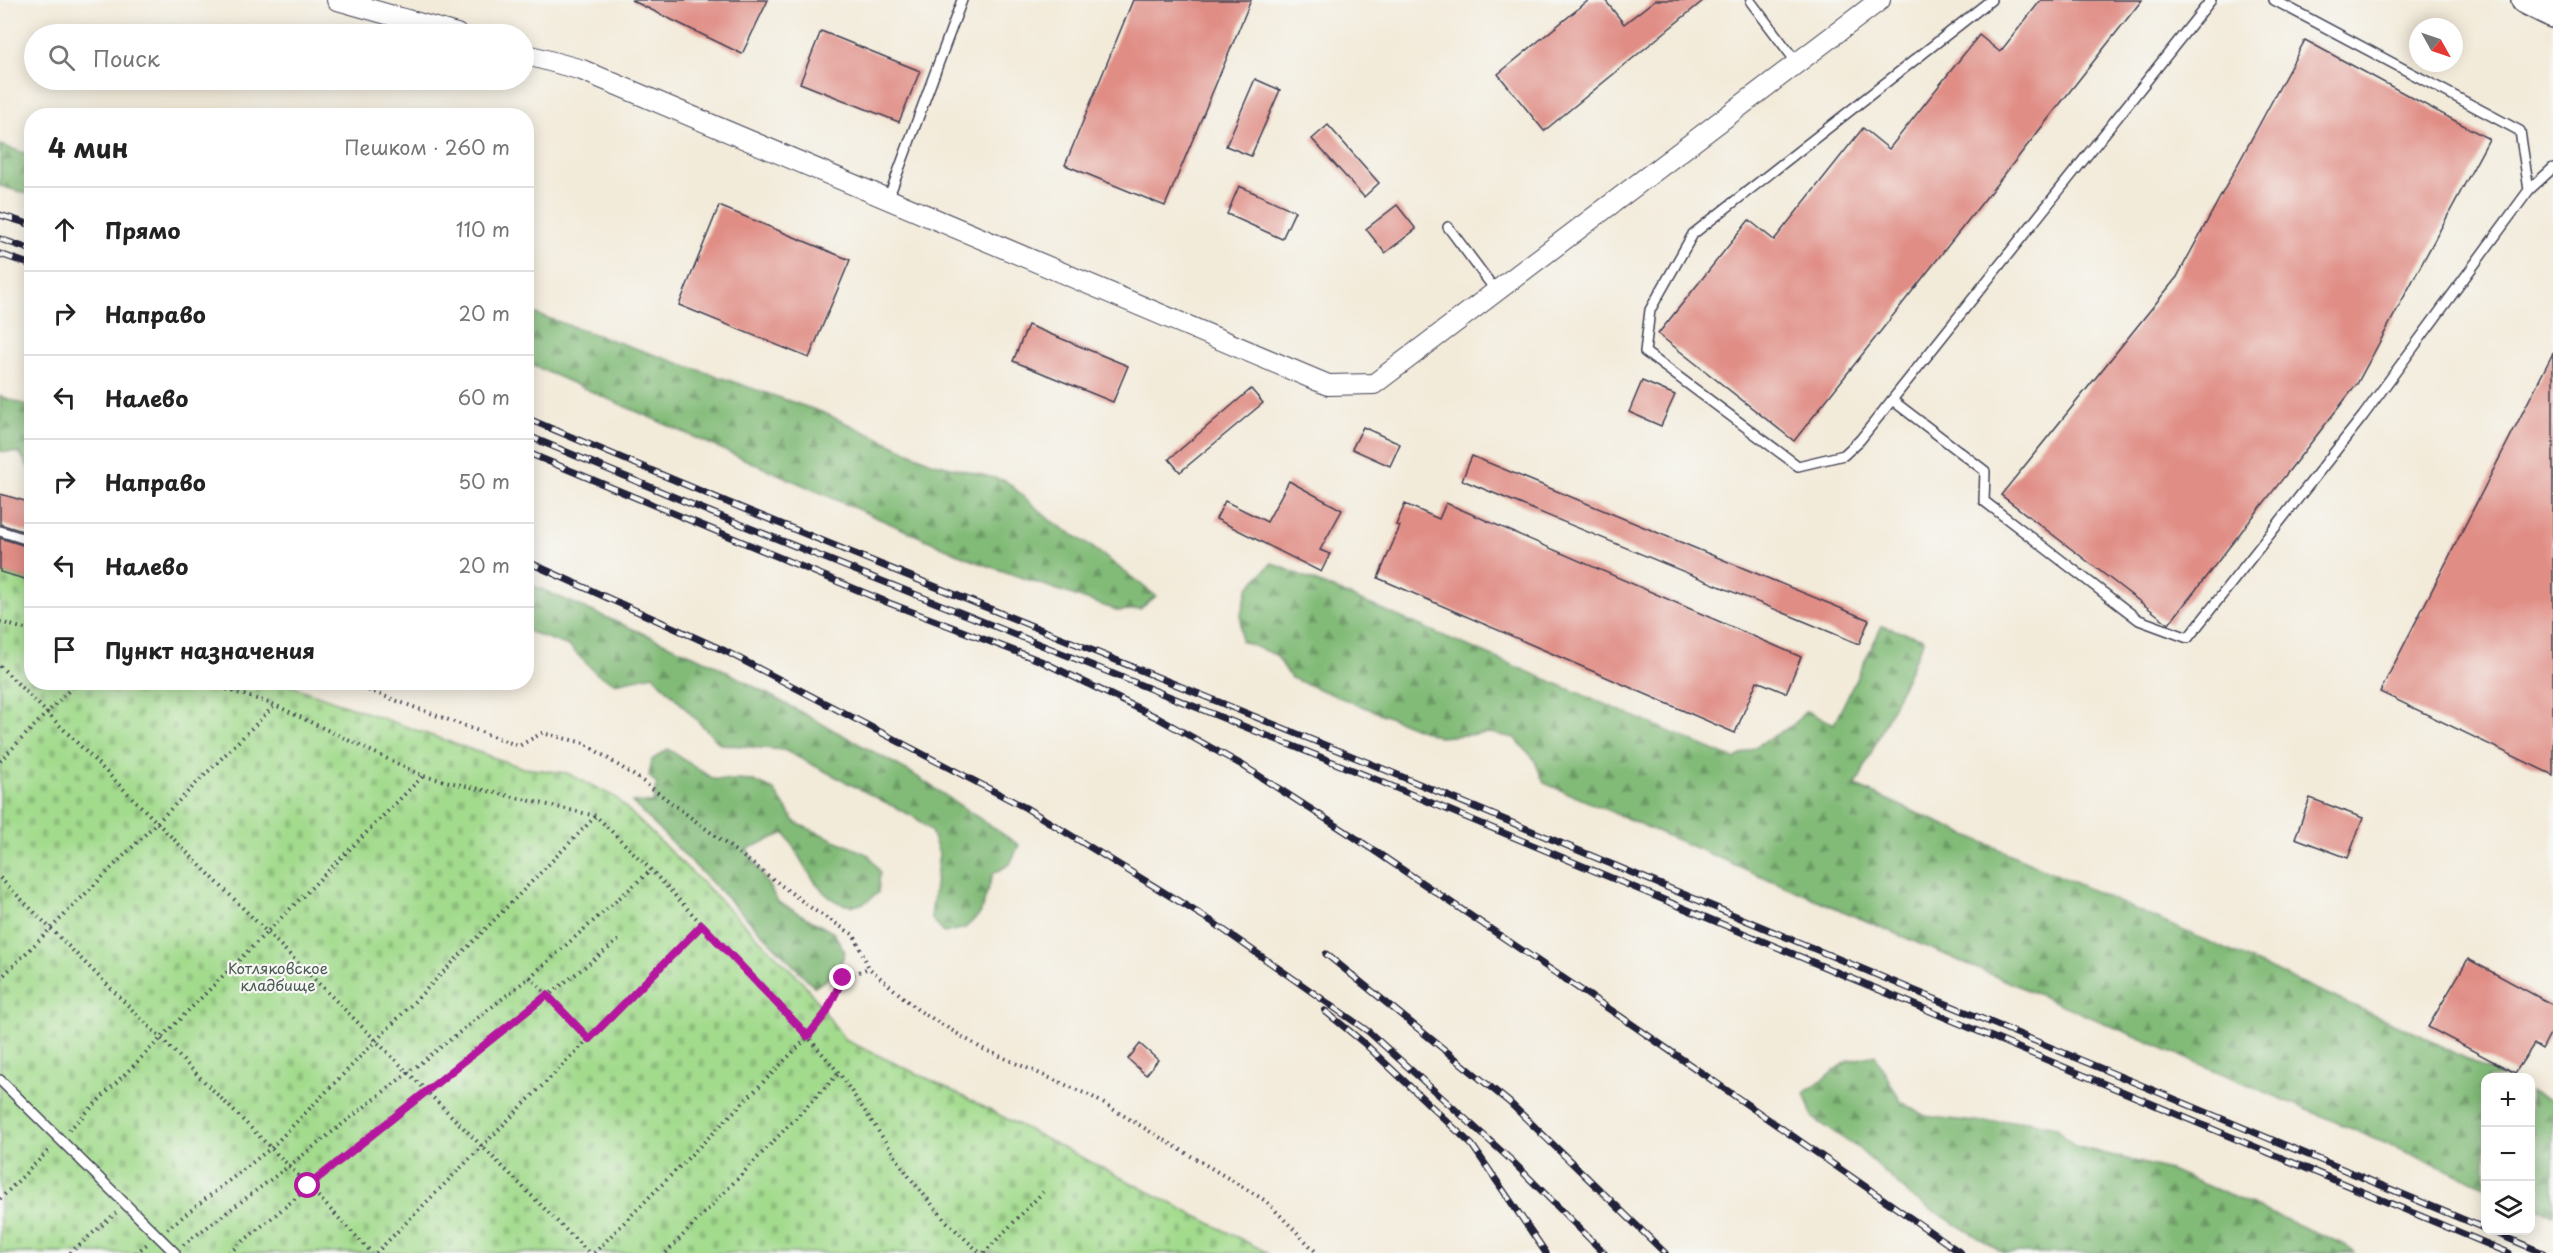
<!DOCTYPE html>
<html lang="ru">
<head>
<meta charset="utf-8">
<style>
  body { margin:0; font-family:"Playpen Sans",sans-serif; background:#f6f6f6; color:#222 }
  .controls { position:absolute; right:18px; bottom:18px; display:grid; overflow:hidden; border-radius:12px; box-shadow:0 3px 15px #0003 }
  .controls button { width:54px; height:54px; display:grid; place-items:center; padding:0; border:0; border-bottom:2px solid #e0e0e0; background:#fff; color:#222; font:30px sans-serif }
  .compass { position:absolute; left:2409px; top:18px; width:54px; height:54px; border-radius:50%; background:#fff; box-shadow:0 3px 15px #0003; rotate:130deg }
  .stop { position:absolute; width:18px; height:18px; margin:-14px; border:4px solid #b5179e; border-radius:50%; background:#fff }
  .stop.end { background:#b5179e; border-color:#fff; box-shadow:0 2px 6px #0008 }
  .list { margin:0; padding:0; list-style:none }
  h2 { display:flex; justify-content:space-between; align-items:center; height:78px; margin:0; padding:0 24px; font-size:26px }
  h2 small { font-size:20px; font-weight:400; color:#767676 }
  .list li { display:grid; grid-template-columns:39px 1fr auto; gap:18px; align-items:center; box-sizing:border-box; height:84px; padding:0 24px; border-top:2px solid #e0e0e0 }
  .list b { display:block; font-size:22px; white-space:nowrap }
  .list em { font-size:20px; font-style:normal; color:#767676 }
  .icon { flex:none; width:33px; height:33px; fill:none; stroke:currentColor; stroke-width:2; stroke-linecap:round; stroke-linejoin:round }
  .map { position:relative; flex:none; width:2553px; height:1253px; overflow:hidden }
  .search { position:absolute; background:#fff; box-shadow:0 3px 15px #0003; left:24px; top:24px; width:510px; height:66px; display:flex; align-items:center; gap:15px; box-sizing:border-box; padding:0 21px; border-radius:33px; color:#767676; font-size:22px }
  .panel { position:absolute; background:#fff; box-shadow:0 3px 15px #0003; left:24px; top:108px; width:510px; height:582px; border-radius:24px }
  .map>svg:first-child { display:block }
</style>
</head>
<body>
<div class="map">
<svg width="2553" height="1253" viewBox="0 0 2553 1253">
  <defs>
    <pattern id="forest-firs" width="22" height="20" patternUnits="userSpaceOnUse" patternTransform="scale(1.5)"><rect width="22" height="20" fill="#82bb78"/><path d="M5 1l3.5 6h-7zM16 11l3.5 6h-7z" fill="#6a9864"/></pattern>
    <pattern id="cemetery-stones" width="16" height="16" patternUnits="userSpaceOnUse" patternTransform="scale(1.5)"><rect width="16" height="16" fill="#a3db8d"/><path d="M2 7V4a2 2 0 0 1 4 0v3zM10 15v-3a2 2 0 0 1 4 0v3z" fill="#8cbc7b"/></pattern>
  </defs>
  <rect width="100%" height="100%" fill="#f6f6f2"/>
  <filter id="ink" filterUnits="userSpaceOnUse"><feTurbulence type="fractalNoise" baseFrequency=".0167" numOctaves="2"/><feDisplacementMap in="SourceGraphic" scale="12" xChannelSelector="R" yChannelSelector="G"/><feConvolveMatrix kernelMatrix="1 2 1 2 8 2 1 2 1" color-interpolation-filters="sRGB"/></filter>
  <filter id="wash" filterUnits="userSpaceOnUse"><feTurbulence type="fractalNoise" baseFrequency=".008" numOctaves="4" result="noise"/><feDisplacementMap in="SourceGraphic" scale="24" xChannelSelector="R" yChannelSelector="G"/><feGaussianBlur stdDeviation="1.35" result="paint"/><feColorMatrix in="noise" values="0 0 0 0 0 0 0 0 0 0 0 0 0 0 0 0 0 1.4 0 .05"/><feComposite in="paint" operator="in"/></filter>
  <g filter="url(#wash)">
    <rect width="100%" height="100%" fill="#f3ebda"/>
    <g fill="url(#forest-firs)" stroke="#526e5a" stroke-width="1.5">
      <path d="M 0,145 L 31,155 L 31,195 L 0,186 Z"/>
      <path d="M 527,311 L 824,413 L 931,462 L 1006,481 L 1051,521 L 1091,546 L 1156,596 L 1140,609 L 1119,611 L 977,562 L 527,363 Z"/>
      <path d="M 0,396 L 31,407 L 31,472 L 20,453 L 0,451 Z"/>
      <path d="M 1272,563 L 1734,759 L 1793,725 L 1806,711 L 1834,724 L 1882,626 L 1924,639 L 1856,786 L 2420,1035 L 2502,1077 L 2486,1078 L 2485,1186 L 1544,783 L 1534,759 L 1515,738 L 1490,733 L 1439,737 L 1291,678 L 1276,655 L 1241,641 L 1241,614 L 1248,588 Z"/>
      <path d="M 527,583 L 711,663 L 910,772 L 1019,845 L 1010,864 L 993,874 L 980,914 L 965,928 L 944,933 L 931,918 L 939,854 L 931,831 L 916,818 L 784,750 L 720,744 L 653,675 L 615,683 L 597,674 L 569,646 L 527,631 Z"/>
      <path d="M 668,749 L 713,779 L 754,781 L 774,790 L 796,823 L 869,855 L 880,872 L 878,893 C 872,897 865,904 858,905 C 822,911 802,859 785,833 L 747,849 L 778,902 L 834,933 L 845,952 L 838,971 L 815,987 L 632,802 L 653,803 L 657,784 L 649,776 L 652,760 Z"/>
      <path d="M 1875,1055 L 1901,1102 L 1925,1116 L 1974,1122 L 2028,1121 L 2055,1127 L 2074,1146 L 2170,1170 L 2345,1245 L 2354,1253 L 2004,1253 L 1914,1199 L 1859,1149 L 1813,1118 L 1804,1093 L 1848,1061 Z"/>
      <path d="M 2530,1092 L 2553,1101 L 2553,1215 L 2531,1205 Z"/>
    </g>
    <path fill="url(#cemetery-stones)" stroke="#627e64" stroke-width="1.5" d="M 0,572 L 31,581 L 32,682 L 283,683 L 523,768 L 567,773 L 615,797 L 803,982 L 845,1040 L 937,1083 L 1268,1253 L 0,1253 Z"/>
    <g id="blocks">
      <g fill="#e08d85">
        <path d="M 631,0 L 768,0 L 742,54 Z"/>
        <path d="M 1133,0 L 1251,0 L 1165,206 L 1065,165 Z"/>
        <path d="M 1589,0 L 1605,0 L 1624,24 L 1655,0 L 1704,0 L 1544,131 L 1498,74 Z"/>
        <path d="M 2041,0 L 2142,0 L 1794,441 L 1658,334 L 1749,220 L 1774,240 L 1863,128 L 1889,149 L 1979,35 L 2000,52 Z"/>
        <path d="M 821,31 L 920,71 L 899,122 L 800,83 Z"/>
        <path d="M 2305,40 L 2489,139 L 2357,384 L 2169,624 L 2001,495 L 2177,277 Z"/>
        <path d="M 1255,79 L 1280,90 L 1251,156 L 1226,146 Z"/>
        <path d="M 1328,125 L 1379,183 L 1364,197 L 1312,139 Z"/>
        <path d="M 1239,186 L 1295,211 L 1282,239 L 1227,214 Z"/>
        <path d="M 1397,205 L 1416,229 L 1385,253 L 1366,229 Z"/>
        <path d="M 719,206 L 850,260 L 809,358 L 679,305 Z"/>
        <path d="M 1028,325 L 1128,366 L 1113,402 L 1013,361 Z"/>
        <path d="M 2553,353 L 2553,775 L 2380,692 Z"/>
        <path d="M 1642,381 L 1675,395 L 1661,426 L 1629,412 Z"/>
        <path d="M 1251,389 L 1263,403 L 1180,472 L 1169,459 Z"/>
        <path d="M 1363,427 L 1400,444 L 1390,466 L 1352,449 Z"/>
        <path d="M 1472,456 L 1869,620 L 1859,644 L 1462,480 Z"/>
        <path d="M 1289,481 L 1342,510 L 1320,550 L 1330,554 L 1321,572 L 1216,519 L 1225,501 L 1267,522 Z"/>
        <path d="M 0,494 L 32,503 L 32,534 L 0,524 Z"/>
        <path d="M 1446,503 L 1801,657 L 1786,693 L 1757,681 L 1735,733 L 1378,578 L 1400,526 L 1396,525 L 1405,504 L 1439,519 Z"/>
        <path d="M 0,538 L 32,548 L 32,581 L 0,572 Z"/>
        <path d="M 2310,798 L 2363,818 L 2348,858 L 2295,838 Z"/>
        <path d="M 2468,959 L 2553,1005 L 2553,1028 L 2542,1049 L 2534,1044 L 2515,1073 L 2428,1027 Z"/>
        <path d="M 1140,1044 L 1158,1060 L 1146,1075 L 1128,1059 Z"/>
      </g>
    </g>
  </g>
  <g filter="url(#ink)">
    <use href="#blocks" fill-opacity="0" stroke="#414053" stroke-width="1.5"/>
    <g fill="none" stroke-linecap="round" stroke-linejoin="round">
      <defs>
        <g id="service">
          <path d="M 1991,0 L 1693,234 L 1650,310 L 1645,352 L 1798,466 L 1844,455 L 1860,440 L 2211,0"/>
          <path d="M 1751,2 L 1797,63"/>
          <path d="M 2529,190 L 2553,168"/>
          <path d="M 888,199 L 962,0"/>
          <path d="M 1448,227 L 1496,291"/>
          <path d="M 1892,400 L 1985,471 L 1984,501 L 2139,620 L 2188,638 L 2363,416 L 2529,190 L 2520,131 L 2274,0"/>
          <path d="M 0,531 L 32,541"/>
          <path d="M 0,1080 L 175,1253"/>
        </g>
        <g id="minor">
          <path d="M 337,0 L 457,34"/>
          <path d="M 524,54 L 582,70 L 1328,385 L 1374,384 L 1880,0"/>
        </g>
        <path id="secondary" d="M 2525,0 L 2553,14"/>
      </defs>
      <use href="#service" stroke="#414053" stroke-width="12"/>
      <use href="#minor" stroke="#414053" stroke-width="22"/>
      <use href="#secondary" stroke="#414053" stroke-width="30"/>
      <g stroke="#414053" stroke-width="4" stroke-dasharray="1.5 4.5" stroke-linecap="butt">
        <path d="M 0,622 L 32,631"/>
        <path d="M 0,666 L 589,1253"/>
        <path d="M 204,682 L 275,705 L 423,776 L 596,816 L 651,870 L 808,1037 L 839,1073 L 910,1178 L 945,1220 L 980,1253"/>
        <path d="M 346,682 L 519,746 L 542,733 L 584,743 L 641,780 L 814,910 L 854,935 L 869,968 L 918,1010 L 981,1048 L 1091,1096 L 1266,1201 L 1317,1253"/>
        <path d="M 0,761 L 77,682"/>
        <path d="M 0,878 L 289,1166 L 372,1253"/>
        <path d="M 530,977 L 589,1039"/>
        <path d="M 0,979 L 275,705"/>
        <path d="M 69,1130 L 423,776"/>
        <path d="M 0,1199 L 51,1148"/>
        <path d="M 167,1229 L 271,1148 L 595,817"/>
        <path d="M 183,1245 L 289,1166 L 530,977 L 651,870"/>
        <path d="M 70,1253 L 116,1213"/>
        <path d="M 136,1253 L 147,1244"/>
        <path d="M 229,1253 L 426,1091 L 619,940"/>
        <path d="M 376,1253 L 702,925"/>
        <path d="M 594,1253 L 808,1037 L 826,1013 L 843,978 L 869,968"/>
        <path d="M 666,1253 L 839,1073"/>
        <path d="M 984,1253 L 1043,1192"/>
      </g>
      <use href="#service" stroke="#fff" stroke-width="9"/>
      <use href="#minor" stroke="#fff" stroke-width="20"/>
      <use href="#secondary" stroke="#fff" stroke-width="27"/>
      <defs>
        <g id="rail">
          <path d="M 0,215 L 32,225"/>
          <path d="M 0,239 L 32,250"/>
          <path d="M 0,254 L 32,265"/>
          <path d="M 526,418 L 727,502 L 1369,763 L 2486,1229"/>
          <path d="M 526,435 L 710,512 L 1365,775 L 2509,1253"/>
          <path d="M 526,452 L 889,603 L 1041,661 L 1156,717 L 1242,765 L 1351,835 L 1627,1021 L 1961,1253"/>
          <path d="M 526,561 L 725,651 L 1026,808 L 1211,921 L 1369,1032 L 1510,1159 L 1604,1253"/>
          <path d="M 1326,954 L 1509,1102 L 1665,1253"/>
          <path d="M 1325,1011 L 1364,1043 L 1472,1145 L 1546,1253"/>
          <path d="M 2489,1230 L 2543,1253"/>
        </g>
      </defs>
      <use href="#rail" stroke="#22223b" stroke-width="7"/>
      <use href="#rail" stroke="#f6f6f2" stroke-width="4.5" stroke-dasharray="14" stroke-linecap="butt"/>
    </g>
  </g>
  <g fill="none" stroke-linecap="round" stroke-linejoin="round" filter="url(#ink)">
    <path stroke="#b5179e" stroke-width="8" d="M 308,1186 L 547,995 L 589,1039 L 702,925 L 808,1036 L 826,1013 L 843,978"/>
  </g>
  <g text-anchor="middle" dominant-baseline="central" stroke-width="4.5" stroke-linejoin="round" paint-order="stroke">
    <g font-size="15" fill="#495a54" stroke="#f6f6f2">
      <text x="278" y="967">Котляковское<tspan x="278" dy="17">кладбище</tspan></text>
    </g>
  </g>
</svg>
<div class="controls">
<button>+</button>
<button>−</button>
<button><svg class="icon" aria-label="layers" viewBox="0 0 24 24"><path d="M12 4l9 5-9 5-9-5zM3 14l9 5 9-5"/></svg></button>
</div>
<svg class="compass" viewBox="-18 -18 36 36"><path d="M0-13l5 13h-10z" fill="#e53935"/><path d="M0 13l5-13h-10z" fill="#767676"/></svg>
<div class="stop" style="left:308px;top:1186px"></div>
<div class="stop end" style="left:843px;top:978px"></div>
<div class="search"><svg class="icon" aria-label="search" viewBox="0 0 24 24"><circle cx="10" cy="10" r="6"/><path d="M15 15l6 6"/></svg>Поиск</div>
<section class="panel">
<h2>4 мин<small>Пешком · 260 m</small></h2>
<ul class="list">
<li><svg class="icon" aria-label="ahead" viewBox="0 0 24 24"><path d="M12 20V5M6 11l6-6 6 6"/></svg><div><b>Прямо</b></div><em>110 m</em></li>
<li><svg class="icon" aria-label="right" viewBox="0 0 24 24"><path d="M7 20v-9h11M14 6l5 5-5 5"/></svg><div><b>Направо</b></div><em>20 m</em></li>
<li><svg class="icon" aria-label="left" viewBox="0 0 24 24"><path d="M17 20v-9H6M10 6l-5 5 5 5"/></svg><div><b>Налево</b></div><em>60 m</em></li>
<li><svg class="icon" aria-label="right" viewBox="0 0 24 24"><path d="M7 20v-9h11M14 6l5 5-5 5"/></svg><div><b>Направо</b></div><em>50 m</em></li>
<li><svg class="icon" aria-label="left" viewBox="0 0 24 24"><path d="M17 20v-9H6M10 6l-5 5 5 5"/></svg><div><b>Налево</b></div><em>20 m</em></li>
<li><svg class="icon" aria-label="arrive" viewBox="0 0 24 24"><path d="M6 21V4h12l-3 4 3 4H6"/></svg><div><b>Пункт назначения</b></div></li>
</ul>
</section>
</div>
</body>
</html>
